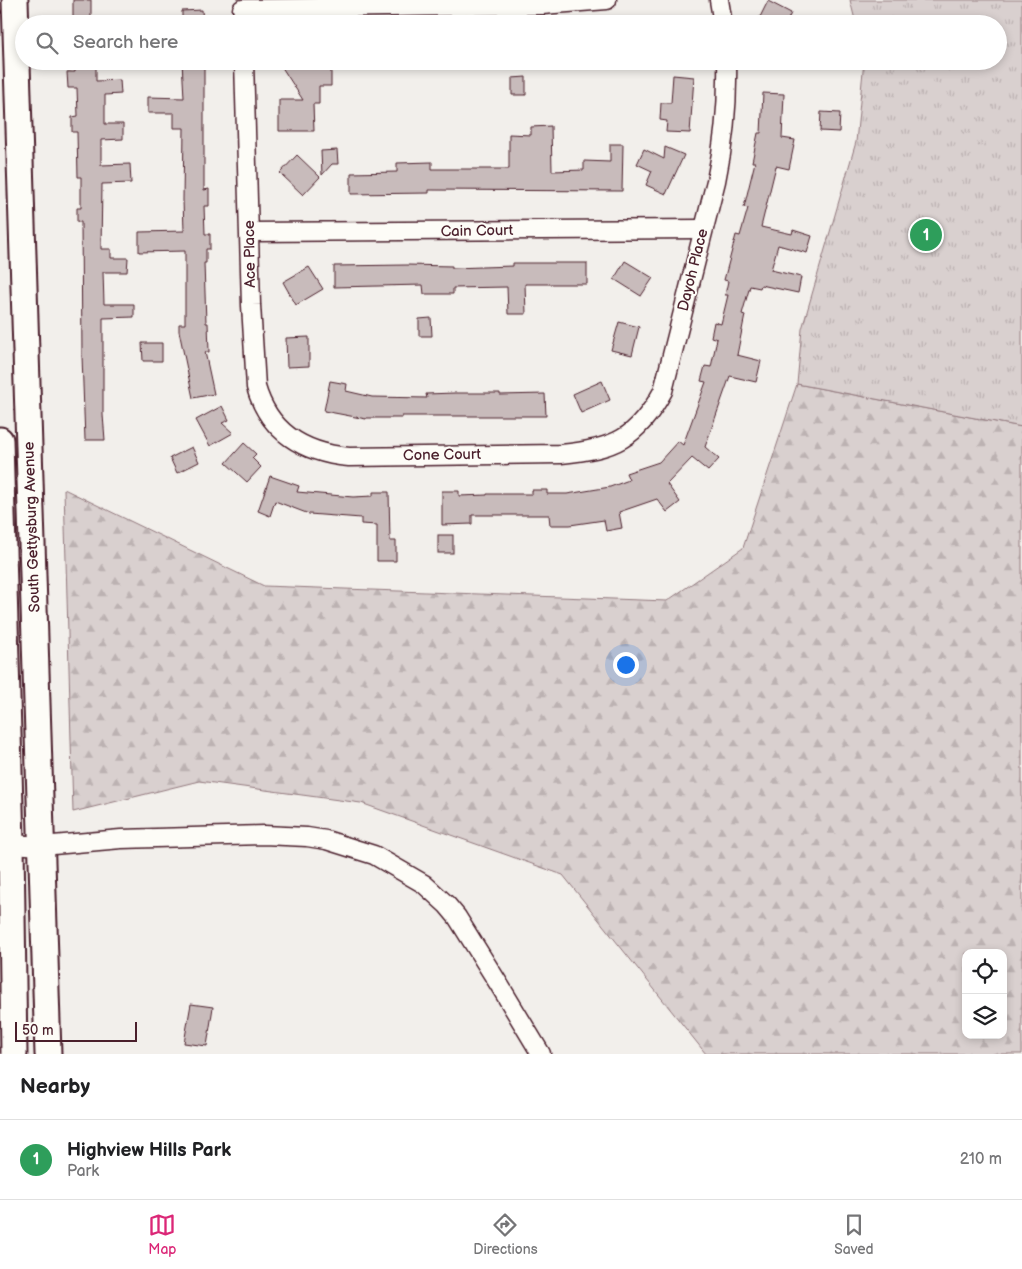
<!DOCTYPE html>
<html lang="en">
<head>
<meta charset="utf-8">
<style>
  body { margin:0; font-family:"Balsamiq Sans",sans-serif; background:#f6f6f6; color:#202124 }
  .controls { position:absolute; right:15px; bottom:15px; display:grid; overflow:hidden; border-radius:10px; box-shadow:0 2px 8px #0003 }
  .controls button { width:45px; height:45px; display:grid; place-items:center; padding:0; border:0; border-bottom:1px solid #e0e0e0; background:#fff; color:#202124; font:25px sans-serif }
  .scale { position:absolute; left:15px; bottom:12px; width:122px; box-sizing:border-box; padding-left:5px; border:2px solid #4a1f2b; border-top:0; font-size:14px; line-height:18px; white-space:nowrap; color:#4a1f2b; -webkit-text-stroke:4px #fdfcf7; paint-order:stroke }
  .you { position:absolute; left:625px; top:664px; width:18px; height:18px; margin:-12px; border:4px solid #fff; border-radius:50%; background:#1a73e8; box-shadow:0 0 0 8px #1a73e833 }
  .badge { display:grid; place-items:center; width:32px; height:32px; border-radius:50%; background:#db2777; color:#fff; font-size:16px; font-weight:700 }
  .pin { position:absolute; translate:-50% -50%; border:2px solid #fff; box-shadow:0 1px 5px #0006 }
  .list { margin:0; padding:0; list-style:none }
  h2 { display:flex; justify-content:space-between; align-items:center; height:65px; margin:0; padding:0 20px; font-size:21px }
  h2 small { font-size:16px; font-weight:400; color:#757577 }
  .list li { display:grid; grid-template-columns:32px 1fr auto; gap:15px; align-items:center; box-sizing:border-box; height:80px; padding:0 20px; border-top:1px solid #e0e0e0 }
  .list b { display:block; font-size:19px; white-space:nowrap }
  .list p { margin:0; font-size:16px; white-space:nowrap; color:#757577 }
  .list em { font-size:16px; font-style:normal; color:#757577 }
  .icon { flex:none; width:28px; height:28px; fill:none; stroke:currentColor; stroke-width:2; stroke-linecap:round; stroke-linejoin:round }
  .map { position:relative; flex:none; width:1022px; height:1054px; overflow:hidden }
  .search { position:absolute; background:#fff; box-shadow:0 2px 8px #0003; left:15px; right:15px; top:15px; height:55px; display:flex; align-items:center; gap:12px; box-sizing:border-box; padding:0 18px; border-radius:28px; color:#757577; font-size:19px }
  .sheet { height:145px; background:#fff }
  nav { display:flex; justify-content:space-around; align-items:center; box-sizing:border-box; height:70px; border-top:1px solid #e0e0e0; background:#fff; font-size:14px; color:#757577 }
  nav a { display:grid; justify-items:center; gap:2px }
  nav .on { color:#db2777 }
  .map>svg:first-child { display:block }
</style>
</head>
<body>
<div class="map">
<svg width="1022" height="1054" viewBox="0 0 1022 1054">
  <defs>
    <pattern id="forest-firs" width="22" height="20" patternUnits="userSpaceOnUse" patternTransform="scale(1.25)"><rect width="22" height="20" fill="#d9d0cf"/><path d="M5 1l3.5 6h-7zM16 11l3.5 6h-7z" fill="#bcb2b2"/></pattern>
    <pattern id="park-tufts" width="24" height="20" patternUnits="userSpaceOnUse" patternTransform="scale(1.25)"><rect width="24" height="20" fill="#d9d0cf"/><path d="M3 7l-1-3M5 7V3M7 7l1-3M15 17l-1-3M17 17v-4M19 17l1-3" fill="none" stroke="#bcb2b2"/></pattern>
  </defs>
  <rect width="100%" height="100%" fill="#f2efeb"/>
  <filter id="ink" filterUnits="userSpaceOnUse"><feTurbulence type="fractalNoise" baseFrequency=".02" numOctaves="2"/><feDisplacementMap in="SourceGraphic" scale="10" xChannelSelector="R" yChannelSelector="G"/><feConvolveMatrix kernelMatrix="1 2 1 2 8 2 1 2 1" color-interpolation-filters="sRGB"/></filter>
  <g filter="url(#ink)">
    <path fill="url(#forest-firs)" stroke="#92787d" fill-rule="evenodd" d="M 797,384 L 1022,427 L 1022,1054 L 706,1054 L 563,875 L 361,803 L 199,781 L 73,812 L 64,489 L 264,586 L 667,601 L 743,548 ZM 966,953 L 1003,953 L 1003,1035 L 966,1035 Z"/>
    <path fill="url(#park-tufts)" stroke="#92787d" d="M 850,0 L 1022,0 L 1022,427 L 797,384 L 802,329 L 856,142 L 864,61 L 998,61 L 998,24 L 856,24 Z"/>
    <g fill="#c8bbbb" stroke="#4a1f2b">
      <rect x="73" y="0" width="18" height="24"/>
      <path d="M 768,1 L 791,13 L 786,24 L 760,24 L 763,19 L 760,17 Z"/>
      <path d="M 202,10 L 203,24 L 182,24 L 182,11 Z"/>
      <path d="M 75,61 L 96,61 L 96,81 L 120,80 L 121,94 L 105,95 L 105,124 L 123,124 L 123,139 L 101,140 L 101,165 L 130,164 L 131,183 L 102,184 L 101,249 L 111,249 L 111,258 L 128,258 L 127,272 L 103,272 L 104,304 L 134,304 L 134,317 L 103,318 L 103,415 L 105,440 L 85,440 L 82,356 L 81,222 L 77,222 L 77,208 L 81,208 L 81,177 L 78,177 L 77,132 L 72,132 L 72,117 L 78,116 L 77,88 L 68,88 L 67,72 L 75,72 Z"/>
      <path d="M 182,61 L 204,61 L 204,190 L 209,189 L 209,206 L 204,206 L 205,234 L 210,234 L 210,249 L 206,249 L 206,263 L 204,263 L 206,323 L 208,323 L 209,352 L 205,352 L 214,394 L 193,398 L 179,331 L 179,324 L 185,324 L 185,251 L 139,252 L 139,232 L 184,231 L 183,200 L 184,128 L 174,128 L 174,113 L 148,113 L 148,97 L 184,98 Z"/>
      <path d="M 278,61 L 331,61 L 331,86 L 319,86 L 319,104 L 313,104 L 314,131 L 279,131 L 279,100 L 303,100 Z"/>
      <path d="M 673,75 L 694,77 L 690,133 L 666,132 L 667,121 L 660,120 L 661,103 L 671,103 Z"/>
      <path d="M 526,77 L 526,95 L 512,95 L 512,78 Z"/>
      <path d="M 763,93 L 784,94 L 782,138 L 795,140 L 789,169 L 776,166 L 761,227 L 792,234 L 793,230 L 812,236 L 807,253 L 778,245 L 771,270 L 801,277 L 798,293 L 761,285 L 760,288 L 750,286 L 742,314 L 745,315 L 737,355 L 761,361 L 756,382 L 730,376 L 705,447 L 719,459 L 708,471 L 692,458 L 667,484 L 680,502 L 667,512 L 657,499 L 619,512 L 622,528 L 606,531 L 604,520 L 570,525 L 550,525 L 549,515 L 472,515 L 472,524 L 442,525 L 442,491 L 459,491 L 459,496 L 487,495 L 487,494 L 532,494 L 532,490 L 547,490 L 547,494 L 567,494 L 610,487 L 629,480 L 626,473 L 659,462 L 678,441 L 683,445 L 706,382 L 701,381 L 705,366 L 711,367 L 717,339 L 711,337 L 714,322 L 721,324 L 728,295 L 725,295 L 728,281 L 724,280 L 736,235 L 740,236 L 748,208 L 744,207 L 755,162 L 752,162 L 758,133 L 761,133 Z"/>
      <path d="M 821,112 L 840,113 L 839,132 L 820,131 Z"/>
      <path d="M 551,126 L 552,171 L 584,170 L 584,161 L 610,162 L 610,144 L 623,144 L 622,191 L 429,190 L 429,193 L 351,194 L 351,173 L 397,172 L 397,163 L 432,162 L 432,169 L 509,169 L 509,134 L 531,135 L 531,127 Z"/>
      <path d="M 665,147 L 684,155 L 666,194 L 646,185 L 652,171 L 637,164 L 644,149 L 664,159 Z"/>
      <path d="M 337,150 L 338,164 L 332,164 L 322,175 L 321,151 Z"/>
      <path d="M 297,155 L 320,177 L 303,195 L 280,173 Z"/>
      <path d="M 625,261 L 653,278 L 641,296 L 614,279 Z"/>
      <path d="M 513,263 L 587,263 L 587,284 L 525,284 L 526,314 L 508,314 L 507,287 L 453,288 L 453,294 L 424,294 L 423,285 L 334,287 L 334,266 L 407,265 L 452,266 L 452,268 L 513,266 Z"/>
      <path d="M 309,267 L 323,289 L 296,305 L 283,282 Z"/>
      <path d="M 431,318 L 432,336 L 419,336 L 419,319 Z"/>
      <path d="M 619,322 L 639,327 L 632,355 L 611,350 Z"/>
      <path d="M 309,337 L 309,366 L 287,367 L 286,338 Z"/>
      <path d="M 142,343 L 162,343 L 162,361 L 143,361 Z"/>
      <path d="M 330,381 L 347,384 L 346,391 L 372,397 L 427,398 L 426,394 L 455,393 L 500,393 L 500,395 L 545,394 L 546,416 L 402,416 L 402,418 L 366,418 L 366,419 L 324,411 Z"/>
      <path d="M 602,381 L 610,400 L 581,413 L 573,394 Z"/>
      <path d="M 222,406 L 229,420 L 222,423 L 233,433 L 210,446 L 196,420 Z"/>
      <path d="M 244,443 L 256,454 L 252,458 L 261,467 L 247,482 L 226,463 Z"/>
      <path d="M 192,447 L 199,462 L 177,473 L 170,458 Z"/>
      <path d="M 270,476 L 299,486 L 297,492 L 353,497 L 373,496 L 373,492 L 389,492 L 390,541 L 396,541 L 396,561 L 377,561 L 377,525 L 361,524 L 361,518 L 309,514 L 275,501 L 270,516 L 258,511 Z"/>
      <rect x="438" y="535" width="15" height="18"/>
      <path d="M 191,1004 L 213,1007 L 207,1046 L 184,1043 Z"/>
    </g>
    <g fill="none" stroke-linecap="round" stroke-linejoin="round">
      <defs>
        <g id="street">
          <path d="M 719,0 L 723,24"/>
          <path d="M 242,9 L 542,5 L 607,0"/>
          <path d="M 244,61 L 251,305 L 256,387 C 269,432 304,453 349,457 L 561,454 C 614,449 637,439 663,391 L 716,181 C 725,139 728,104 727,61"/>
          <path d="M 250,232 L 703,229"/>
          <path d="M 11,844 L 42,846 L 121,839 L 264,835 L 307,837 L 326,840 L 374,855 L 424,884 L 447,905 L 457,917 L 500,986 L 541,1054"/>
        </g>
        <g id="secondary">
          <path d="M 15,0 L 48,1054"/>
          <path d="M 0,440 L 11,844 L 14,1054"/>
        </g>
      </defs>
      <use href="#street" stroke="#4a1f2b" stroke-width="21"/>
      <use href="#secondary" stroke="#4a1f2b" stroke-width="29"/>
      <use href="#street" stroke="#fdfcf7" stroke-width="18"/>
      <use href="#secondary" stroke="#fdfcf7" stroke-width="25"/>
    </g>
  </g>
  <g text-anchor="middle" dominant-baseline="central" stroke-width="4" stroke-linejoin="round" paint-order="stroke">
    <g font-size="15" fill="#4a1f2b" stroke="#fdfcf7">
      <text transform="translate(477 231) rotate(-1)">Cain Court</text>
      <text transform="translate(250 254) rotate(-91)">Ace Place</text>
      <text transform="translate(693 270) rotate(-76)">Dayoh Place</text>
      <text transform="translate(442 455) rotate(-1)">Cone Court</text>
      <text transform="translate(32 527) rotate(-92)">South Gettysburg Avenue</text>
    </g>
  </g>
</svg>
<div class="controls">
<button><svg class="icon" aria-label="locate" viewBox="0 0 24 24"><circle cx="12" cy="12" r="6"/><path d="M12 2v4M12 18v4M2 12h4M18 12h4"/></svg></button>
<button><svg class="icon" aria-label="layers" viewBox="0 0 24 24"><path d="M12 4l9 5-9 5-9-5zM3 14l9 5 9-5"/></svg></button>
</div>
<div class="scale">50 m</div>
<div class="you"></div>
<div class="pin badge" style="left:926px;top:235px;background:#2e9e5b">1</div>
<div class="search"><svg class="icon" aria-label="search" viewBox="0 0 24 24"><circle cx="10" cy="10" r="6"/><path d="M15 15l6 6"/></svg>Search here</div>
</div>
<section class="sheet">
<h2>Nearby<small></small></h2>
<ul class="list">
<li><span class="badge" style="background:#2e9e5b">1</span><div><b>Highview Hills Park</b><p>Park</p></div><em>210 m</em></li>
</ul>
</section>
<nav>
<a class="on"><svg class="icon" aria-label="map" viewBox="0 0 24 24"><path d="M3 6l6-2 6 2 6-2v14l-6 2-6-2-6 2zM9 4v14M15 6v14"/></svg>Map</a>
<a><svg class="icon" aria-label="directions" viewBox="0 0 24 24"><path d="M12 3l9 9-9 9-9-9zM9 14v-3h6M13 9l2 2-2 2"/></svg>Directions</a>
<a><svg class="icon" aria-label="saved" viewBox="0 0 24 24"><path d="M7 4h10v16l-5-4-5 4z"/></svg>Saved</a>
</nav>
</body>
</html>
